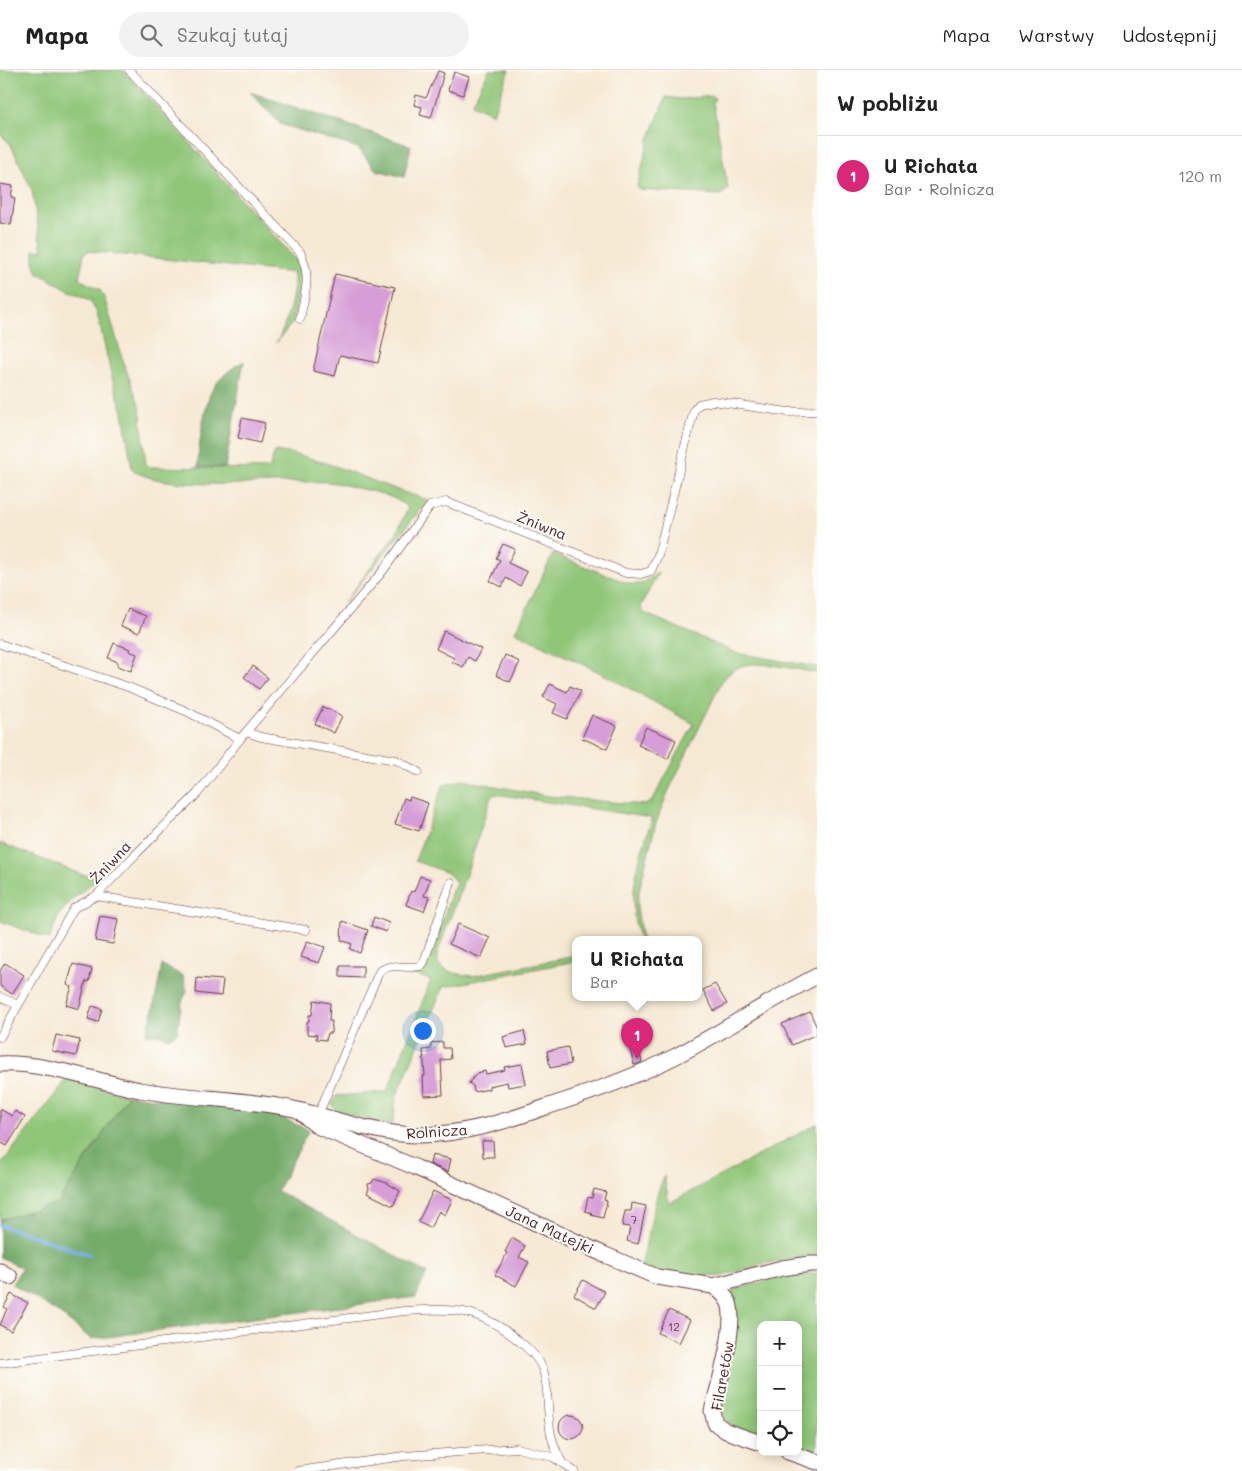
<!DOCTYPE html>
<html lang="pl">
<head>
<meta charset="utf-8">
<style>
  body { margin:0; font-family:Mali,sans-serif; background:#f2f2f2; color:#222 }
  .controls { position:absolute; right:15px; bottom:15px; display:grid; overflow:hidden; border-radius:10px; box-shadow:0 2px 12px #0003 }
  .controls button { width:45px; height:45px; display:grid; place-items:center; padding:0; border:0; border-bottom:1px solid #e0e0e0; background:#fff; color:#222; font:25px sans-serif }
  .you { position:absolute; left:422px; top:960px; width:18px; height:18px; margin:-12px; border:4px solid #fff; border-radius:50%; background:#1a73e8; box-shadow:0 0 0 8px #1a73e833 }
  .badge { display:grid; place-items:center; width:32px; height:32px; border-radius:50%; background:#db2777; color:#fff; font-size:16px; font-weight:700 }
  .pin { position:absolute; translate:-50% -41px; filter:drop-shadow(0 1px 2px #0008) }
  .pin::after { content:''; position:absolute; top:26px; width:18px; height:15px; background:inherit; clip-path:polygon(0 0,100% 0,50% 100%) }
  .popup { position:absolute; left:572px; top:866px; width:130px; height:65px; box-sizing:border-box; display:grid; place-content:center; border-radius:10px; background:#fff; filter:drop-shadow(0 1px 4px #0005); font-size:16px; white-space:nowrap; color:#767676 }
  .popup b { font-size:19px; color:#222 }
  .popup::after { content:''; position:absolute; left:50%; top:100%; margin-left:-10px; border:10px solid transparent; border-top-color:#fff }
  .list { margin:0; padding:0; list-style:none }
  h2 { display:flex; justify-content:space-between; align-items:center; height:65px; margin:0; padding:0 20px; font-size:21px }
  h2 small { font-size:16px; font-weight:400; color:#767676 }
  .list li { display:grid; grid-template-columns:32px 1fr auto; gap:15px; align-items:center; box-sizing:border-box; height:80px; padding:0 20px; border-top:1px solid #e0e0e0 }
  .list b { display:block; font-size:19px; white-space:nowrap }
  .list p { margin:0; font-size:16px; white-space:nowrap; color:#767676 }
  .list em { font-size:16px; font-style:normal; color:#767676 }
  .icon { flex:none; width:28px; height:28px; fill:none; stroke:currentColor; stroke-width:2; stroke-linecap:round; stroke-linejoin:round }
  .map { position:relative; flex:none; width:817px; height:1401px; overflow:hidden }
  header { display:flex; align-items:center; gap:30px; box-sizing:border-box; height:70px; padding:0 25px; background:#fff; border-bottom:1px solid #e0e0e0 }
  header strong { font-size:24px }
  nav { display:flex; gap:28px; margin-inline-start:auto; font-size:18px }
  .search { width:350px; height:45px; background:#f2f2f2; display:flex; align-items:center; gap:12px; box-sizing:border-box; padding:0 18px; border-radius:28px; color:#767676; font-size:19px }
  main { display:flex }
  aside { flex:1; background:#fff }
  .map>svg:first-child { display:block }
</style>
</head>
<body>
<header>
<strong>Mapa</strong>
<div class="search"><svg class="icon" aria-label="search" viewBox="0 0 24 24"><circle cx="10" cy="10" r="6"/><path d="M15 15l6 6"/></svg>Szukaj tutaj</div>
<nav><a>Mapa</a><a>Warstwy</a><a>Udostępnij</a></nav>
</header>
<main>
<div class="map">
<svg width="817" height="1401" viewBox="0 0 817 1401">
  <rect width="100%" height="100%" fill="#fdfcf7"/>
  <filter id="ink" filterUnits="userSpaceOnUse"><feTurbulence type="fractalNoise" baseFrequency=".02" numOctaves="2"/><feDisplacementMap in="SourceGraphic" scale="10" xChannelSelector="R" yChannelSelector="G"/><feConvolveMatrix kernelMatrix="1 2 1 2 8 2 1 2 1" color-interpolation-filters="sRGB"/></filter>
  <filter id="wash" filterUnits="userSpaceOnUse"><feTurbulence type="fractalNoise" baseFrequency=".0096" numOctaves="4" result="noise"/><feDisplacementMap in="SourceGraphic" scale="20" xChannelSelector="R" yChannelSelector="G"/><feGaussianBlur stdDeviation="1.12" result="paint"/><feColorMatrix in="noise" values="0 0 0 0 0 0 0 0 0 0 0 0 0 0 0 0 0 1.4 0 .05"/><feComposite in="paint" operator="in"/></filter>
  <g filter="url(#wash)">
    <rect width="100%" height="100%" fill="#f6e9d3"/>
    <g fill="#8fc678" stroke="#6c7252">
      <path d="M 0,0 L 123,0 L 297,191 L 301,207 L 293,252 L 276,273 C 287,255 295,224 294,203 L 88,181 L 84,184 L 79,209 L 100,220 L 105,230 L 124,294 L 140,337 L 146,395 L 149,397 L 269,399 L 275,381 C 317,386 356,405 395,419 C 407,424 420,427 432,431 L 421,439 L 344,533 L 396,464 L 408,438 C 397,427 382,424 367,420 C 354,418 341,413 329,412 C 287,410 161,424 132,399 L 123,342 L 112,308 L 97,243 L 90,230 L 68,220 L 38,203 L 34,193 L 34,180 L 42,181 L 32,120 L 11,75 L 0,64 Z"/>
      <path d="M 489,0 L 509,0 L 493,44 L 472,34 Z"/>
      <path d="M 711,26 L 715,28 L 713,32 L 728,119 L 721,125 L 640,120 L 637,117 L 649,69 L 666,27 L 680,29 Z"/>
      <path d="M 553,484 L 630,514 L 641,514 L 658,503 L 641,536 L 642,542 L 736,583 L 817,597 L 817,603 C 798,600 759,590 742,596 C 732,599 727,605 721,613 L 668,722 L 656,753 L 639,820 L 637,837 L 642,870 L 640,870 C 624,828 640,789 652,748 L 495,724 L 491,727 L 466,805 L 437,884 L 438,893 L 445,900 L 454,903 L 472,906 L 576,886 L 576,891 L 443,917 L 396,1028 L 393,1053 L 386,1055 L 336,1041 L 332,1035 L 336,1026 L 387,1022 L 431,910 L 401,901 L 419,901 L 430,890 L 452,821 L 456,812 L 448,803 L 415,791 L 443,715 L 463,710 L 548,726 L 645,735 L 652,731 L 694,654 L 607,606 L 515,562 Z"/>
      <path d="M 0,773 L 83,805 L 95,805 L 106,802 L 74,828 L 59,845 L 49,869 L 0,851 Z"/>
      <path d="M 67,1009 L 128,1025 L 58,1133 L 0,1150 L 0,1096 Z"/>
      <path d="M 817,1054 L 817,1187 L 803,1187 L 763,1194 L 722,1206 L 696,1207 L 664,1204 L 641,1196 L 657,1125 L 664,1106 L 669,1133 Z"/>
      <path d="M 796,1203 L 817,1203 L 817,1388 L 798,1381 L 798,1255 L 761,1255 L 761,1368 C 744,1362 729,1359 721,1343 L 736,1237 L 732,1220 Z"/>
    </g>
    <g fill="#73ab68" stroke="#5e654a">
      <path d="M 250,22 L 411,76 L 404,107 L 376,100 L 358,78 L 280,54 Z"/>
      <path d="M 244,291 L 225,398 L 198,397 C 198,379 204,336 212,320 C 220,307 231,298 244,291 Z"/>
      <path d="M 162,895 L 183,906 L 187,921 L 182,932 L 177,963 L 168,968 L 158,964 L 146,965 L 152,945 Z"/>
      <path d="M 128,1025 L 263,1040 L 309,1060 L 277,1121 L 427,1203 L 416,1227 L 91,1269 L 60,1244 L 12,1214 L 22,1198 L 0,1187 L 0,1150 L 58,1133 Z"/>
    </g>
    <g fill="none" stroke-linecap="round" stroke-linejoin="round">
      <path stroke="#76ade4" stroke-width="4" d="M 0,1155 L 90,1185"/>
    </g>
    <g id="blocks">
      <g fill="#d69dd7">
        <path d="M 438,1 L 444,3 L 431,48 L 420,45 L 422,37 L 414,35 L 416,25 L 426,28 Z"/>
        <path d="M 454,2 L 469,7 L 463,25 L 448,20 Z"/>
        <path d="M 0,114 L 13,116 L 11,127 L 15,128 L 11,155 L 0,153 Z"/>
        <path d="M 335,204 L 395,217 L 378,293 L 340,285 L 335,306 L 313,301 Z"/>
        <path d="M 242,348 L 265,353 L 260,373 L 238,368 Z"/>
        <path d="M 503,474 L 515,479 L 508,493 L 527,502 L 520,516 L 506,508 L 502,517 L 490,511 L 500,490 L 496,488 Z"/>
        <path d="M 128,539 L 146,546 L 139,563 L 121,556 Z"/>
        <path d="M 444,561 L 481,579 L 475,591 L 468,587 L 463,597 L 452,592 L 454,588 L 436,579 Z"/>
        <path d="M 114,573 L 130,579 L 129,581 L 137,584 L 131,601 L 117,596 L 118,592 L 108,588 Z"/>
        <path d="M 505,585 L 520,592 L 510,612 L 496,605 Z"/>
        <path d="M 253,596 L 268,608 L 259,619 L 244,607 Z"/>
        <path d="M 550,614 L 567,622 L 570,616 L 581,621 L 567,649 L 553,643 L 557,634 L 543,627 Z"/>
        <path d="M 323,637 L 342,646 L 334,663 L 315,654 Z"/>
        <path d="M 592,645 L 617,656 L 607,679 L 582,668 Z"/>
        <path d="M 646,657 L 676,670 L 668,689 L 638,675 Z"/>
        <path d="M 410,727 L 428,733 L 419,761 L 395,754 L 404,728 L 409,730 Z"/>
        <path d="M 420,806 L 430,809 L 424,826 L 429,827 L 424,841 L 406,835 L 411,821 L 414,822 Z"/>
        <path d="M 100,846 L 118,849 L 113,874 L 95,871 Z"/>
        <path d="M 374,847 L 389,853 L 386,862 L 371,856 Z"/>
        <path d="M 342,851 L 368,860 L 360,883 L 350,879 L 352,874 L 341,870 Z"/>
        <path d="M 458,854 L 490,868 L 481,888 L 449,874 Z"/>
        <path d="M 307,871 L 325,877 L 319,893 L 301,887 Z"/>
        <path d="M 5,893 L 24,905 L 12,924 L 0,916 L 0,901 Z"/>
        <path d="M 73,894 L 92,899 L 89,912 L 86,911 L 79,939 L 66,935 L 72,917 L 67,915 Z"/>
        <path d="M 340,896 L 363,896 L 363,908 L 340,907 Z"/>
        <path d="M 197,908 L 223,910 L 221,926 L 196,923 Z"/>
        <path d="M 715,914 L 727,934 L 714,941 L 703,920 Z"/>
        <path d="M 314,930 L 330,933 L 329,951 L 332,951 L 331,963 L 328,963 L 326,970 L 316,969 L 317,965 L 307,964 L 307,952 L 309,951 L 309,945 L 312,945 Z"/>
        <path d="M 92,936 L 102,939 L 98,952 L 88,949 Z"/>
        <path d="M 810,942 L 817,958 L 817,964 L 792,975 L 782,954 Z"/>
        <path d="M 631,953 L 642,992 L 634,995 L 624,955 Z"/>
        <path d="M 524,961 L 527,974 L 506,978 L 503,967 Z"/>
        <path d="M 56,965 L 80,970 L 76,986 L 52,981 Z"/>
        <path d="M 443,972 L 443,978 L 450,978 L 451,989 L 441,990 L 443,1025 L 424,1026 L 423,1006 L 425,1006 L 423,980 L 431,979 L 431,973 Z"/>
        <path d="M 568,977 L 571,994 L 550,998 L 547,981 Z"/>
        <path d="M 522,994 L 526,1014 L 508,1017 L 507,1012 L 489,1016 L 489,1019 L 474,1022 L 473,1016 L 469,1013 L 477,1003 L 485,1001 L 486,1004 L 505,1000 L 504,997 Z"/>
        <path d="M 0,1039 L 12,1046 L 15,1041 L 25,1047 L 7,1076 L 0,1072 Z"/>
        <path d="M 482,1071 L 493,1071 L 494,1087 L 483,1087 Z"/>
        <path d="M 432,1085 L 451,1089 L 448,1102 L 430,1094 Z"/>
        <path d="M 374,1109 L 387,1113 L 400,1121 L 393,1136 L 367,1123 L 369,1118 L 368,1114 L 372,1113 Z"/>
        <path d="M 594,1119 L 606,1122 L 604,1130 L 607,1131 L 603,1148 L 591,1145 L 592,1143 L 585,1141 L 588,1127 L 592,1128 Z"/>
        <path d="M 433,1121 L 452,1130 L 445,1145 L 439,1141 L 430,1158 L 418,1152 Z"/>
        <path d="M 632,1133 L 646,1136 L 638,1174 L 627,1171 L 630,1157 L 622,1156 L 625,1141 L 631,1141 Z"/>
        <path d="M 512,1168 L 525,1176 L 519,1187 L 529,1192 L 516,1216 L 495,1205 L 507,1183 L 505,1182 Z"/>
        <path d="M 583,1210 L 605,1222 L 596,1238 L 574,1225 Z"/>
        <path d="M 11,1224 L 28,1233 L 11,1261 L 0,1255 L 7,1239 L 4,1237 Z"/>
        <path d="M 669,1240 L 690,1250 L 679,1273 L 658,1263 Z"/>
        <circle cx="571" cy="1357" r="12"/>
      </g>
    </g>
  </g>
  <g filter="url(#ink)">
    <use href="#blocks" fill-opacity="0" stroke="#643d44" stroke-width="1"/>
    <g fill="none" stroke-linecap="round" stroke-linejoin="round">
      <defs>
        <g id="service">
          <path d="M 129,0 L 300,182 C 312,208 305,222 300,249"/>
          <path d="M 0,574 L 128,617 L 186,641 L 240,669"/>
          <path d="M 246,662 L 261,667 L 396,690 L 418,702"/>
          <path d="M 96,826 L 306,860"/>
          <path d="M 0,927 L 18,935"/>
          <path d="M 0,967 L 74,838 L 96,826 L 135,785 L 197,724 L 240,669 L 382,502 L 430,436 L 446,432 L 626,503 L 641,504 L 651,501 L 658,485 L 694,340 L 699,334 L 713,331 L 788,342 L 817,341"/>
          <path d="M 318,1045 L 379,902 C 391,891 407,900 421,896 L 424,892 L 451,812"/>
          <path d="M 0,1293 L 404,1241 C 454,1238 478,1237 519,1271 C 528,1278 539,1288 543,1300 C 551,1323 545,1349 553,1372 C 555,1379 559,1386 562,1393"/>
          <path d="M 298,1401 L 404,1386 L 517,1378 L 553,1387 L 574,1401"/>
        </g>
        <g id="minor">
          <path d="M 0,994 C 44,992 96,1011 140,1020 C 190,1029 243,1028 294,1039 C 335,1048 377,1065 420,1065 C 466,1064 504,1052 546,1037 C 590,1023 633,1008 674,987 C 723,962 768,931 817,906"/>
          <path d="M 300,1042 L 317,1056 L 417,1098 L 603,1184 L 657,1207 L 713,1216 L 782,1198 L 810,1194 L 817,1194"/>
          <path d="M 0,1201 L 10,1207"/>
          <path d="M 713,1216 C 721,1221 725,1225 729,1233 C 737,1255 718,1317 712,1341 L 715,1353 L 726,1361 L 761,1373"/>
          <path d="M 788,1382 L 817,1392"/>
        </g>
      </defs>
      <use href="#service" stroke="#643d44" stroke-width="9"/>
      <use href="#minor" stroke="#643d44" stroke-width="17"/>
      <use href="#service" stroke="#fff" stroke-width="8"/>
      <use href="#minor" stroke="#fff" stroke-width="15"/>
    </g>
  </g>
  <g text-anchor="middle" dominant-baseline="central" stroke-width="4" stroke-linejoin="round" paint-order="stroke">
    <g font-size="12" fill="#6d3e56">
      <text x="634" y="1149">7</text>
      <text x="674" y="1256">12</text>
    </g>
    <g font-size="15" fill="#4a1f2b" stroke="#fdfcf7">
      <text transform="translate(542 455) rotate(22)">Żniwna</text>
      <text transform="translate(110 792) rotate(-47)">Żniwna</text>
      <text transform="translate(437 1061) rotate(-4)">Rolnicza</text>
      <text transform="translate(550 1159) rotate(25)">Jana Matejki</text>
      <text transform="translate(722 1306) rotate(-80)">Filaretów</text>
    </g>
  </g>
</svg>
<div class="controls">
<button>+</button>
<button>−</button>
<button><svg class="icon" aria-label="locate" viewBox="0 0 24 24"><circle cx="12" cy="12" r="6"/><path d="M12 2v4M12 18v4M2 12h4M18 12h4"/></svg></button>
</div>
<div class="you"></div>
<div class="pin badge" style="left:637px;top:989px">1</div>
<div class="popup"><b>U Richata</b>Bar</div>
</div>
<aside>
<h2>W pobliżu<small></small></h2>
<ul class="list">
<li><span class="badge">1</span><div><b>U Richata</b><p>Bar · Rolnicza</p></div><em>120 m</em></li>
</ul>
</aside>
</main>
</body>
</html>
